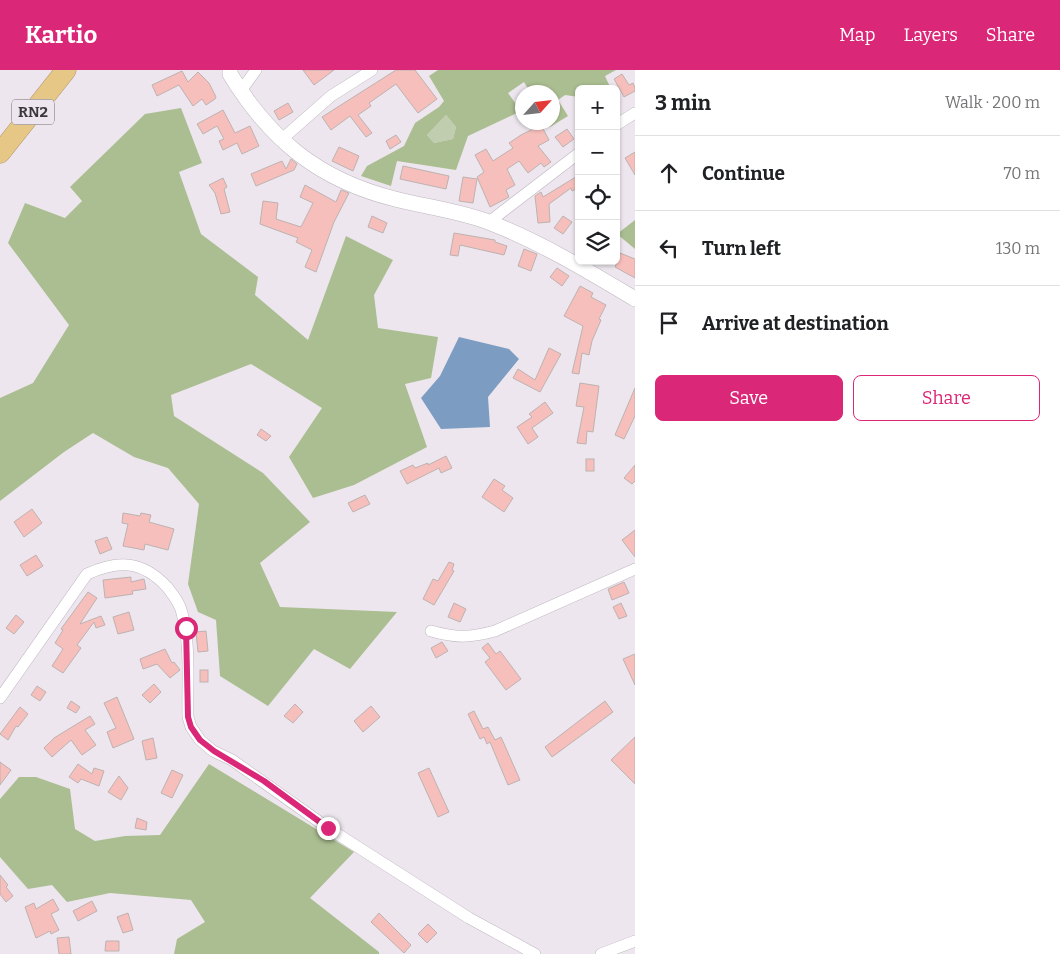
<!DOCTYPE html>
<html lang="en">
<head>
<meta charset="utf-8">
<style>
  body { margin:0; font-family:Bitter,serif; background:#f2f2f2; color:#202124 }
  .controls { position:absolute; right:15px; top:15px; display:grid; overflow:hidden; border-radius:8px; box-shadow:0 1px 4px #0004 }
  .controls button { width:45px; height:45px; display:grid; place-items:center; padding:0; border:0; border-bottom:1px solid #e0e0e0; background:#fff; color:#202124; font:25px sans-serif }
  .compass { position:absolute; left:515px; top:15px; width:45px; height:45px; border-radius:50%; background:#fff; box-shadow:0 1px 4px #0004; rotate:63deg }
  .stop { position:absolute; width:15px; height:15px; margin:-11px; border:4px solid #db2777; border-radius:50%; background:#fff }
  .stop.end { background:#db2777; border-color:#fff; box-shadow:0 1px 5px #0008 }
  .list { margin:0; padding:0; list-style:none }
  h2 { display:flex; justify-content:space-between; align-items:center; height:65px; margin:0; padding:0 20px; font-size:21px }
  h2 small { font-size:16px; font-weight:400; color:#757577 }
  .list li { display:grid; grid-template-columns:32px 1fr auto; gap:15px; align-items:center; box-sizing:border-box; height:75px; padding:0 20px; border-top:1px solid #e0e0e0 }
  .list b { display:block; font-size:19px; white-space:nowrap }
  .list em { font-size:16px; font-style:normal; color:#757577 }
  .actions { display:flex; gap:10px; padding:15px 20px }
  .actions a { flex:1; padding:11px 0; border:1px solid #db2777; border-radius:8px; text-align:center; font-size:18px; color:#db2777 }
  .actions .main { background:#db2777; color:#fff }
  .icon { flex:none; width:28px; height:28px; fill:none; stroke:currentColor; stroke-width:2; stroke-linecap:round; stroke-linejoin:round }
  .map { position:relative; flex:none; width:635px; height:884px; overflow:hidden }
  header { display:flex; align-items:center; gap:30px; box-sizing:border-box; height:70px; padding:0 25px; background:#db2777; color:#fff }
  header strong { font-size:24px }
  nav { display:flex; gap:28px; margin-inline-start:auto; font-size:18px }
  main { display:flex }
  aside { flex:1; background:#fff }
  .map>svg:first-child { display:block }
</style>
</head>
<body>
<header>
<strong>Kartio</strong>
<nav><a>Map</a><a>Layers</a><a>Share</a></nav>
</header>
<main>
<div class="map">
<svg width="635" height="884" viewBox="0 0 635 884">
  <rect width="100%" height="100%" fill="#ede6ee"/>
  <path fill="#c0cdaf" d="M 446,45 L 456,57 L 453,69 L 434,73 L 427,65 Z"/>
  <g fill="#abbe91" fill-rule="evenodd">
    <path d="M 438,0 L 616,0 L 605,6 L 611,19 L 579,19 L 579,27 L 565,25 L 558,30 L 568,46 L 550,57 L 547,53 L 552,52 L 552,22 L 530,22 L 524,12 L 508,23 L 521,41 L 468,66 L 456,100 L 397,91 L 391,116 L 361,106 L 367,96 L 404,76 L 415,53 L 439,37 L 444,31 L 429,6 ZM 446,45 L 456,57 L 453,69 L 434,73 L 427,65 Z"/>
    <path d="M 181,38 L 202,93 L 179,102 L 201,164 L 258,207 L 255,225 L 308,270 L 346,166 L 393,190 L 374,225 L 378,258 L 438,267 L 431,308 L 405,314 L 427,377 L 354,415 L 313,428 L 289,387 L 322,338 L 251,294 L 171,325 L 174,346 L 263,403 L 310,452 L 260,493 L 280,537 L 397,542 L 350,599 L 314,579 L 268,636 L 220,606 L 216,550 L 198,542 L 188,514 L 199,434 L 168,398 L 134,387 L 93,363 L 64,382 L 0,431 L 0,328 L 33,313 L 69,255 L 8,173 L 25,133 L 65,148 L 82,131 L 70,117 L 145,44 Z"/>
    <path d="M 635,150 L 635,179 L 617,164 Z"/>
    <path d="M 209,694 L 354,782 L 310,828 L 379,882 L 379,884 L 174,884 L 177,869 L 205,852 L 191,830 L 110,823 L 67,832 L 52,815 L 28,819 L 0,787 L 0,729 L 19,707 L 36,707 L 70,719 L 75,759 L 95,771 L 125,766 L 160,765 Z"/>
  </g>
  <path fill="#7c9cc1" d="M 459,267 L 509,279 L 519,289 L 488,327 L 490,357 L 441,359 L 421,328 L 440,306 Z"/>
  <g fill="#f7bfbb" stroke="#bdb2b1">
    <path d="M 303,0 L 334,0 L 314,15 Z"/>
    <path d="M 396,0 L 415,0 L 437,29 L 418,43 L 396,14 L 369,33 L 371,36 L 358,45 L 372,63 L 366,67 L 350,46 L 331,60 L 322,47 Z"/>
    <path d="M 182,1 L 188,12 L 198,2 L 209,13 L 216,27 L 215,29 L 206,35 L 202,29 L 193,36 L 179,15 L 157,26 L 152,15 Z"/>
    <path d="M 622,4 L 629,15 L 633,13 L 635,18 L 635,21 L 624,27 L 614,9 Z"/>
    <path d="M 288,33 L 293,42 L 279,50 L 274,41 Z"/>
    <path d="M 223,40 L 235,63 L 250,56 L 259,76 L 242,84 L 237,73 L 223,80 L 219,71 L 224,69 L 217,56 L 203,64 L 197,54 Z"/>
    <path d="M 541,55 L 549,70 L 538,76 L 551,92 L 544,97 L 541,93 L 528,103 L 519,91 L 507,99 L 515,115 L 506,120 L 509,127 L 490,137 L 477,107 L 484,102 L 475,85 L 486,79 L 493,91 L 513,78 L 509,73 L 521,65 Z"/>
    <path d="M 567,59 L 574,69 L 563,77 L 555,67 Z"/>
    <path d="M 396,65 L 401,72 L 390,79 L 386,71 Z"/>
    <path d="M 339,77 L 359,86 L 353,101 L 332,91 Z"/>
    <path d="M 635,82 L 635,105 L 625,88 Z"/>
    <path d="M 291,89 L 297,94 L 294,100 L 256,116 L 251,104 L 282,91 L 286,99 Z"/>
    <path d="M 403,96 L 449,106 L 446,119 L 400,109 Z"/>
    <path d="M 579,105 L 579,118 L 572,121 L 571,118 L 549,134 L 550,152 L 538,153 L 535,126 L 541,122 L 543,127 Z"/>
    <path d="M 463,107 L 477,109 L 473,133 L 459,131 Z"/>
    <path d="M 223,108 L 227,117 L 224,119 L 230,142 L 221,144 L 215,123 L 209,115 Z"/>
    <path d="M 305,115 L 336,132 L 341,120 L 349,123 L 334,152 L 316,202 L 305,197 L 312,180 L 296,172 L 298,168 L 260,154 L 263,131 L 278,133 L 276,149 L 301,157 L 313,133 L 300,127 Z"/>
    <path d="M 372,146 L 387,153 L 383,163 L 368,157 Z"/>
    <path d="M 563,146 L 572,152 L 563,164 L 554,158 Z"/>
    <path d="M 454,163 L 495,170 L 495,172 L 507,176 L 504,185 L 460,175 L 458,186 L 450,185 Z"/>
    <path d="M 524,179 L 537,184 L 531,201 L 518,196 Z"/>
    <path d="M 620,183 L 635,189 L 635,208 L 615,197 Z"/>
    <path d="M 557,198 L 569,206 L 562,216 L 550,207 Z"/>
    <path d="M 580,216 L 593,223 L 591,227 L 606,235 L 599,249 L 601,250 L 592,271 L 589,285 L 582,283 L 579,304 L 572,303 L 583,256 L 564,246 Z"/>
    <path d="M 549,278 L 561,284 L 540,322 L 513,308 L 518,299 L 535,310 Z"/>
    <path d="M 580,313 L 599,316 L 593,362 L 587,361 L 586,374 L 577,373 L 584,337 L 576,336 Z"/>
    <path d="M 635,318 L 635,346 L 624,369 L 615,365 Z"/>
    <path d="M 545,332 L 553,343 L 532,358 L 538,367 L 528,374 L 517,357 L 532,347 L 529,344 Z"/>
    <path d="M 261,359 L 271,366 L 266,371 L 257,365 Z"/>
    <path d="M 446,386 L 452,398 L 441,403 L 439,398 L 407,414 L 400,401 L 413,395 L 415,398 L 428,393 L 428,395 Z"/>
    <rect x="586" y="389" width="8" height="12"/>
    <path d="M 635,395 L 635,411 L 632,414 L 624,408 Z"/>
    <path d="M 494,409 L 505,416 L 502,420 L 513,428 L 504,442 L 482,427 Z"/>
    <path d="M 365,425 L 370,434 L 353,442 L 348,433 Z"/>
    <path d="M 32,439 L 42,453 L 24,467 L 14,452 Z"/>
    <path d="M 123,443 L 140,446 L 141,443 L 151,445 L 149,452 L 174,459 L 168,480 L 145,474 L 144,480 L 123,476 L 128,454 L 122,453 Z"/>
    <path d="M 635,460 L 635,487 L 622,470 Z"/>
    <path d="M 107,467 L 112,479 L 100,484 L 95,471 Z"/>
    <path d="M 36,485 L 43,496 L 27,506 L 20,495 Z"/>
    <path d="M 449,492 L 454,494 L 452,500 L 454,501 L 434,535 L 423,529 L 433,509 L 438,511 Z"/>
    <path d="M 131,507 L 131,512 L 144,509 L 146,519 L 132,521 L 133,524 L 105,528 L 103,510 Z"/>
    <path d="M 624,512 L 629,523 L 612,530 L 608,519 Z"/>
    <path d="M 88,522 L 97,528 L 80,554 L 101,546 L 105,555 L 96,558 L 94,552 L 77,575 L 81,578 L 63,603 L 52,596 L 63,579 L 55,573 L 63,560 L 61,559 Z"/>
    <path d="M 454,533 L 466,539 L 460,552 L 448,547 Z"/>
    <path d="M 621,533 L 627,546 L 619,549 L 613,537 Z"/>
    <path d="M 129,542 L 134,560 L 118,564 L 113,547 Z"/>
    <path d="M 16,545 L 24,552 L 14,564 L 6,558 Z"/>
    <path d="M 206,561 L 208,581 L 198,582 L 196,562 Z"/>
    <path d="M 442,572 L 448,581 L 436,588 L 431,578 Z"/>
    <path d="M 488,573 L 496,584 L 500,581 L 521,609 L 506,620 L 485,592 L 490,588 L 482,578 Z"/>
    <path d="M 165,579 L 172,593 L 174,592 L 180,600 L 170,608 L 157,594 L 143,599 L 140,589 Z"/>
    <path d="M 635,584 L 635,615 L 623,589 Z"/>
    <rect x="200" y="600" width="8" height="12"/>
    <path d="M 154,614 L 161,622 L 150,633 L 142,625 Z"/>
    <path d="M 37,616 L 46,622 L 40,631 L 31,625 Z"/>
    <path d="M 117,627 L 134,669 L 113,678 L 107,662 L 116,658 L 104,633 Z"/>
    <path d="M 71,631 L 80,637 L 76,643 L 67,638 Z"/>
    <path d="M 605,631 L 613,642 L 552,687 L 545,677 Z"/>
    <path d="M 295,634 L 303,642 L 293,653 L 284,646 Z"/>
    <path d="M 371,636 L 380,647 L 363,662 L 354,651 Z"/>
    <path d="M 20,637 L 28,644 L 18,657 L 16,656 L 8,670 L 0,664 Z"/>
    <path d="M 474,641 L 483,659 L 488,657 L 495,670 L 501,667 L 520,710 L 508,715 L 490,672 L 487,674 L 484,667 L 480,669 L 468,644 Z"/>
    <path d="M 90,646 L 95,654 L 85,660 L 96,675 L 82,685 L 71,670 L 52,687 L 44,678 L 54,668 Z"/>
    <path d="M 635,667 L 635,714 L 611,690 Z"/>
    <path d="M 153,668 L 157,688 L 146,690 L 142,671 Z"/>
    <path d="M 0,692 L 11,700 L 0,715 Z"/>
    <path d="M 78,694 L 92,704 L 94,698 L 104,701 L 99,716 L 81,709 L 78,713 L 69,707 Z"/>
    <path d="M 429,698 L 449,742 L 438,747 L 418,703 Z"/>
    <path d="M 172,700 L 183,705 L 172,728 L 161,723 Z"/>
    <path d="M 119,706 L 128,718 L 121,730 L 108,722 Z"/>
    <path d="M 137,748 L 147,752 L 146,760 L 135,758 Z"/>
    <path d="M 0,805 L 8,815 L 6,817 L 13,826 L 6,832 L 0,824 Z"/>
    <path d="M 53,829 L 59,840 L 51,844 L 59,860 L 51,864 L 50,861 L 36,868 L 25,837 L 34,833 L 36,839 Z"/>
    <path d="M 92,831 L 97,841 L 78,851 L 73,841 Z"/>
    <path d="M 128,843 L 133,860 L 123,863 L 117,847 Z"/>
    <path d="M 379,843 L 411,875 L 404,883 L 371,852 Z"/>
    <path d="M 428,854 L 437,863 L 427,873 L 418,864 Z"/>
    <path d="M 69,867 L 71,884 L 59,884 L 57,868 Z"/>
    <path d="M 106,871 L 119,871 L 119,881 L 105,881 Z"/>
  </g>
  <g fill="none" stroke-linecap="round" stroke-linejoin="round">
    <defs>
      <g id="street">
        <path d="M 240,22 L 256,0"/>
        <path d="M 616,55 L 635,43"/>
        <path d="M 281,70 L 331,26 L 372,0"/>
        <path d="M 489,152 L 579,83"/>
        <path d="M 431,561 C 456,568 469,568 495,561 L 635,499"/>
        <path d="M 0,628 L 87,504 C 118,490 142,490 167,517 C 173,525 180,533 182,543 C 191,576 187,614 188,647 L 191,657 L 200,670 L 213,681 L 232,690 L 328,758 L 469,848 L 535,884"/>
        <path d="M 601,884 L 635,871"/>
      </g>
      <path id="secondary" d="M 230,0 L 230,4 C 270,70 319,110 395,129 C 426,137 461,141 491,153 C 542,173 588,201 635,229"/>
      <path id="highway" d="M 0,83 L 66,0"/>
    </defs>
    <use href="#street" stroke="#bdb6be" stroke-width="12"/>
    <use href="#secondary" stroke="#bdb6be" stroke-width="16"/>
    <use href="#highway" stroke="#ab956c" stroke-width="21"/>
    <use href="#street" stroke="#fff" stroke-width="11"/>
    <use href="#secondary" stroke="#fff" stroke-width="15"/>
    <use href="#highway" stroke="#e7c786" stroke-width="20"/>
  </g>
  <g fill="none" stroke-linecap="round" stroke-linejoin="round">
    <path stroke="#db2777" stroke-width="6" d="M 186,558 L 188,647 L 191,657 L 200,670 L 214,681 L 264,711 L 328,758"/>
  </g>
  <g text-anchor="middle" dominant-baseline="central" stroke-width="5" stroke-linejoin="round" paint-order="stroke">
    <rect fill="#ede6ee" stroke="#706c71" stroke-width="1" x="12" y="29.5" width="42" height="25" rx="4"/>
    <g font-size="15" font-weight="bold" fill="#3b383b">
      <text x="33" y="42">RN2</text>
    </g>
  </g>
</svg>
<div class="controls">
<button>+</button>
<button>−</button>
<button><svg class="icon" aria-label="locate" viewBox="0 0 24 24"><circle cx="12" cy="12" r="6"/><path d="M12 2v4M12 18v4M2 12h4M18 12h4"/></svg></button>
<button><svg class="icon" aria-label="layers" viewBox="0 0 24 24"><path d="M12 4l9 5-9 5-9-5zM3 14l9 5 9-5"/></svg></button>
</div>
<svg class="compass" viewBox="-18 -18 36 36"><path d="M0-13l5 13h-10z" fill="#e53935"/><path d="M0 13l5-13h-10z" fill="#757577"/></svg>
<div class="stop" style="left:186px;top:558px"></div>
<div class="stop end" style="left:328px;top:758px"></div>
</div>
<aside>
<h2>3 min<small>Walk · 200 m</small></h2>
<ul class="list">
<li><svg class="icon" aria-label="ahead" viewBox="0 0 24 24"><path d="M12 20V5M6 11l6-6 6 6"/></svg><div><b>Continue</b></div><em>70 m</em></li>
<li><svg class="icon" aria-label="left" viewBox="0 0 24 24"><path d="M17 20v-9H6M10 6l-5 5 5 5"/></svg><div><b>Turn left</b></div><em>130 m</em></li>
<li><svg class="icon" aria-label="arrive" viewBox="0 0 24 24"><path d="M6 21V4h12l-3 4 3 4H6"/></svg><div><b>Arrive at destination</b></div></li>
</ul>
<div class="actions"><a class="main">Save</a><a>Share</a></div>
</aside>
</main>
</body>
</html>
